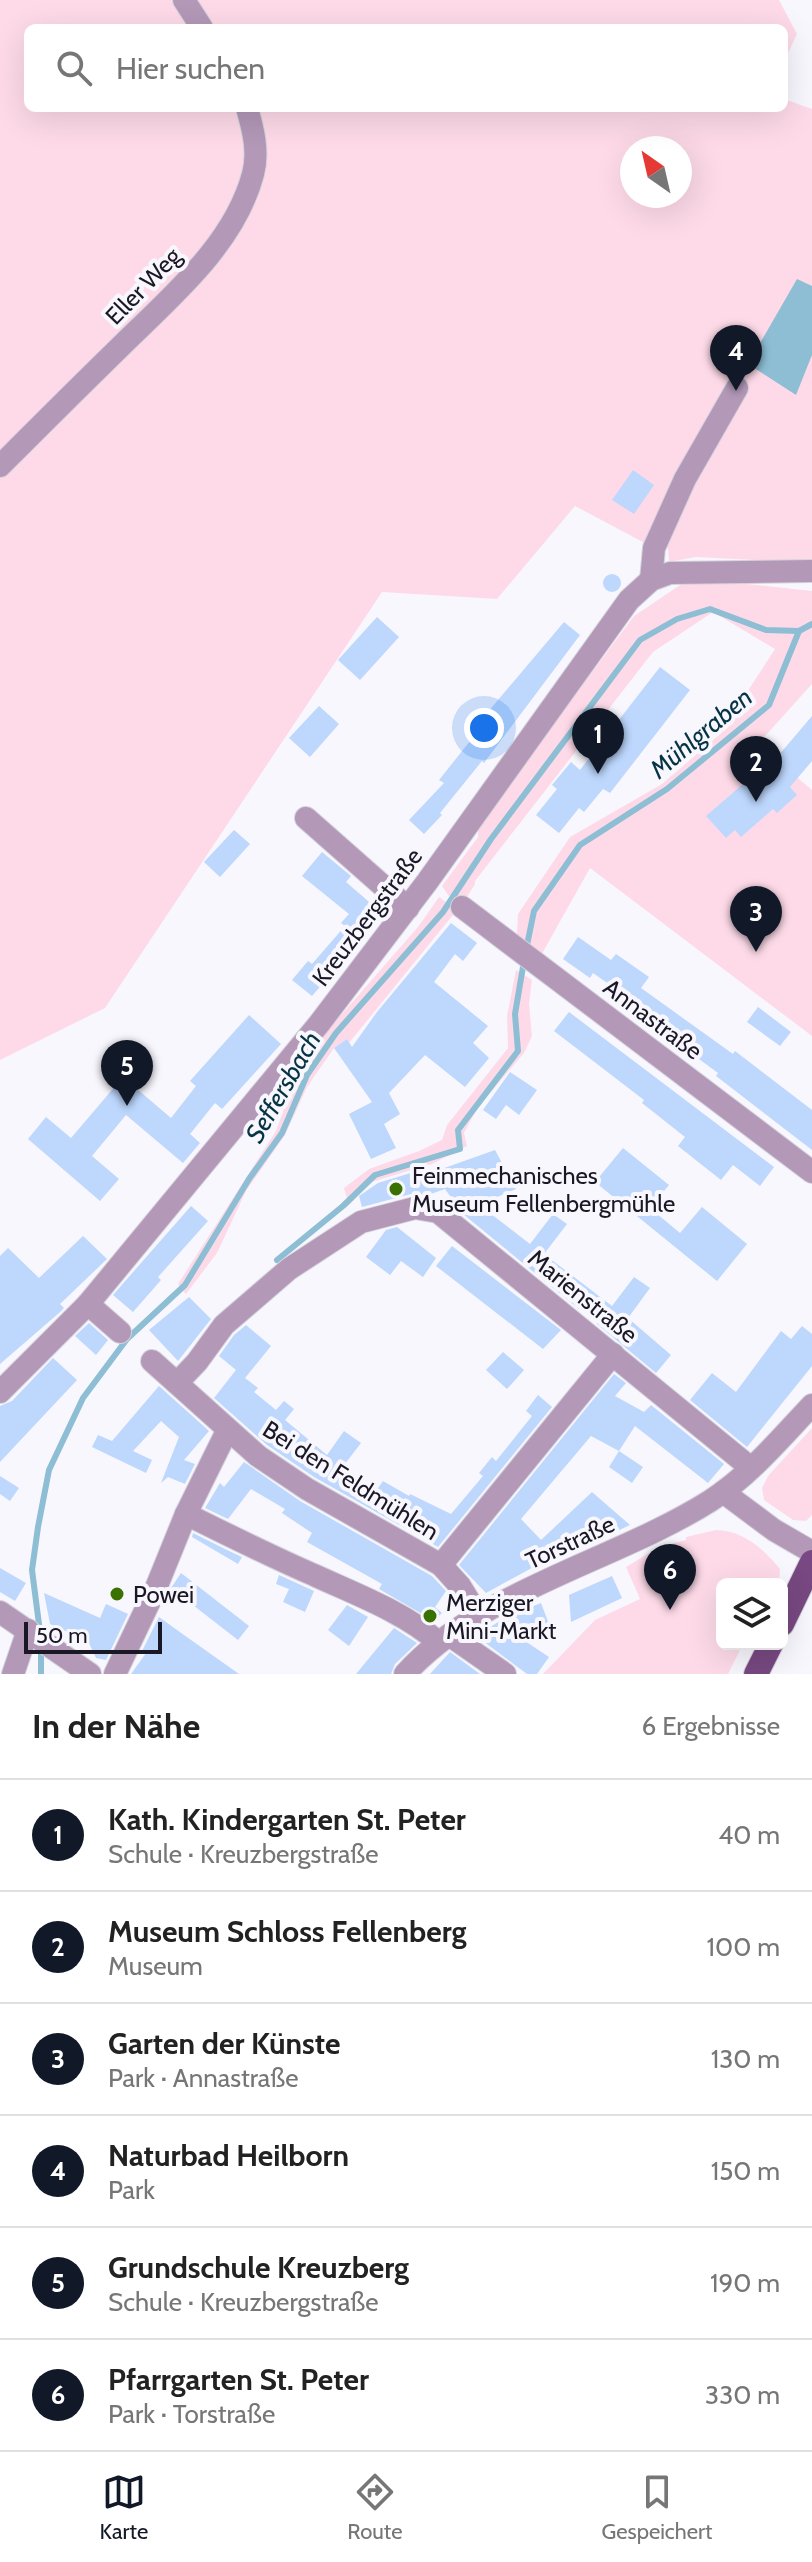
<!DOCTYPE html>
<html lang="de">
<head>
<meta charset="utf-8">
<style>
  body { margin:0; font-family:Cabin,sans-serif; background:#f2f2f2; color:#222 }
  .controls { position:absolute; right:24px; bottom:24px; display:grid; overflow:hidden; border-radius:12px; box-shadow:0 8px 32px #0002 }
  .controls button { width:72px; height:72px; display:grid; place-items:center; padding:0; border:0; border-bottom:2px solid #e0e0e0; background:#fff; color:#222; font:40px sans-serif }
  .compass { position:absolute; left:620px; top:136px; width:72px; height:72px; border-radius:50%; background:#fff; box-shadow:0 8px 32px #0002; rotate:326deg }
  .scale { position:absolute; left:24px; bottom:20px; width:138px; box-sizing:border-box; padding-left:8px; border:4px solid #191824; border-top:0; font-size:22px; line-height:28px; white-space:nowrap; color:#191824; -webkit-text-stroke:6px #f8f7fe; paint-order:stroke }
  .you { position:absolute; left:484px; top:728px; width:28px; height:28px; margin:-20px; border:6px solid #fff; border-radius:50%; background:#1a73e8; box-shadow:0 0 0 12px #1a73e833 }
  .badge { display:grid; place-items:center; width:52px; height:52px; border-radius:50%; background:#111827; color:#fff; font-size:26px; font-weight:700 }
  .pin { position:absolute; translate:-50% -66px; filter:drop-shadow(0 2px 4px #0008) }
  .pin::after { content:''; position:absolute; top:42px; width:28px; height:24px; background:inherit; clip-path:polygon(0 0,100% 0,50% 100%) }
  .list { margin:0; padding:0; list-style:none }
  h2 { display:flex; justify-content:space-between; align-items:center; height:104px; margin:0; padding:0 32px; font-size:34px }
  h2 small { font-size:26px; font-weight:400; color:#767676 }
  .list li { display:grid; grid-template-columns:52px 1fr auto; gap:24px; align-items:center; box-sizing:border-box; height:112px; padding:0 32px; border-top:2px solid #e0e0e0 }
  .list b { display:block; font-size:30px; white-space:nowrap }
  .list p { margin:0; font-size:26px; white-space:nowrap; color:#767676 }
  .list em { font-size:26px; font-style:normal; color:#767676 }
  .icon { flex:none; width:44px; height:44px; fill:none; stroke:currentColor; stroke-width:2; stroke-linecap:round; stroke-linejoin:round }
  .map { position:relative; flex:none; width:812px; height:1674px; overflow:hidden }
  .search { position:absolute; background:#fff; box-shadow:0 8px 32px #0002; left:24px; right:24px; top:24px; height:88px; display:flex; align-items:center; gap:20px; box-sizing:border-box; padding:0 28px; border-radius:12px; color:#767676; font-size:30px }
  .sheet { height:776px; background:#fff }
  nav { display:flex; justify-content:space-around; align-items:center; box-sizing:border-box; height:112px; border-top:2px solid #e0e0e0; background:#fff; font-size:22px; color:#767676 }
  nav a { display:grid; justify-items:center; gap:4px }
  nav .on { color:#111827 }
  .map>svg:first-child { display:block }
</style>
</head>
<body>
<div class="map">
<svg width="812" height="1674" viewBox="0 0 812 1674">
  <rect width="100%" height="100%" fill="#f8f7fe"/>
  <g fill="#fedae9" fill-rule="evenodd">
    <path d="M 0,0 L 779,0 L 797,34 L 784,62 L 784,28 L 28,28 L 28,108 L 784,108 L 784,99 L 812,109 L 812,563 L 696,557 L 669,562 L 668,548 L 656,549 L 575,506 L 497,599 L 382,592 L 105,1008 L 0,1060 ZM 632,148 L 680,148 L 680,196 L 632,196 Z"/>
    <path d="M 711,580 L 812,591 L 812,684 L 758,744 L 812,790 L 812,1036 L 590,868 L 539,959 L 521,948 L 517,932 L 518,914 L 570,837 L 662,784 L 720,734 L 775,649 L 713,612 L 653,652 L 475,881 L 475,884 L 462,905 L 448,895 L 442,886 L 478,837 L 478,825 L 634,616 L 686,581 Z"/>
    <path d="M 439,897 L 457,910 L 349,1043 L 347,1039 L 334,1048 L 307,1087 L 285,1135 L 246,1191 L 217,1253 L 186,1294 L 178,1284 L 276,1131 L 294,1080 L 328,1030 L 418,927 Z"/>
    <path d="M 516,970 L 532,980 L 529,1003 L 532,1036 L 524,1053 L 478,1107 L 464,1133 L 467,1146 L 432,1164 L 371,1182 L 349,1205 L 344,1188 L 369,1169 L 419,1151 L 442,1140 L 447,1125 L 508,1048 L 507,1016 Z"/>
    <path d="M 812,1428 L 812,1515 L 806,1521 L 793,1520 L 764,1500 L 762,1488 L 768,1476 Z"/>
    <path d="M 716,1530 C 742,1530 764,1549 780,1569 L 779,1584 L 722,1584 L 722,1644 L 743,1644 L 728,1674 L 543,1674 L 595,1620 L 640,1599 L 626,1567 L 659,1547 L 686,1540 L 686,1537 Z"/>
  </g>
  <path fill="#8dbed4" d="M 797,279 L 812,286 L 812,355 L 796,395 L 748,364 Z"/>
  <g fill="none" stroke-linecap="round" stroke-linejoin="round">
    <g stroke="#8dbed4" stroke-width="6">
      <path d="M 526,950 L 534,911 L 580,845 L 667,789 L 769,705 L 799,631"/>
      <path d="M 277,1260 L 343,1206 L 375,1175 L 460,1149 L 458,1130 L 518,1051 L 515,1014 L 524,961"/>
      <path d="M 40,1632 L 32,1570 L 38,1527 L 49,1470 L 83,1398 L 127,1339 L 185,1285 L 249,1179 L 282,1133 L 307,1075 L 336,1033 L 443,912 L 491,839 L 640,640 L 677,619 L 710,609 L 766,630 L 799,631 L 812,624"/>
      <path d="M 41,1674 L 41,1647"/>
    </g>
  </g>
  <g fill="#bdd7fd">
    <path d="M 633,470 L 654,485 L 634,514 L 612,500 Z"/>
    <circle cx="612" cy="583" r="9"/>
    <path d="M 377,617 L 399,637 L 360,680 L 338,660 Z"/>
    <path d="M 564,622 L 580,635 L 484,763 L 482,761 L 440,813 L 442,815 L 424,834 L 409,820 L 444,783 L 439,780 L 490,716 L 487,713 Z"/>
    <path d="M 660,667 L 690,690 L 610,793 L 603,789 L 584,812 L 579,808 L 559,833 L 536,815 L 557,789 L 552,785 L 571,762 L 580,770 Z"/>
    <path d="M 319,706 L 339,724 L 310,757 L 289,738 Z"/>
    <path d="M 812,716 L 812,761 L 790,787 L 797,795 L 777,813 L 773,809 L 741,837 L 735,830 L 726,838 L 706,816 L 757,772 L 761,776 Z"/>
    <path d="M 234,830 L 250,844 L 220,877 L 204,862 Z"/>
    <path d="M 322,852 L 351,876 L 346,882 L 383,914 L 312,996 L 292,980 L 308,961 L 312,964 L 345,926 L 341,923 L 349,914 L 302,876 Z"/>
    <path d="M 451,923 L 477,943 L 463,961 L 455,954 L 434,982 L 488,1026 L 473,1043 L 489,1058 L 465,1087 L 425,1055 L 389,1093 L 400,1114 L 384,1124 L 396,1148 L 371,1159 L 349,1114 L 372,1102 L 334,1048 L 347,1039 L 352,1047 L 377,1012 Z"/>
    <path d="M 578,937 L 611,960 L 616,954 L 649,977 L 641,988 L 733,1054 L 735,1051 L 812,1110 L 812,1150 L 716,1076 L 718,1073 L 639,1015 L 643,1008 L 593,973 L 590,978 L 563,959 Z"/>
    <path d="M 758,1007 L 791,1032 L 780,1046 L 747,1022 Z"/>
    <path d="M 569,1012 L 774,1167 L 760,1186 L 733,1165 L 721,1180 L 678,1146 L 685,1137 L 642,1103 L 644,1100 L 554,1031 Z"/>
    <path d="M 249,1015 L 281,1044 L 222,1109 L 215,1103 L 190,1134 L 200,1143 L 183,1163 L 126,1115 L 92,1156 L 119,1179 L 100,1201 L 28,1139 L 46,1117 L 71,1138 L 123,1077 L 171,1118 L 196,1086 L 190,1081 Z"/>
    <path d="M 510,1072 L 537,1090 L 519,1115 L 506,1105 L 496,1119 L 483,1110 Z"/>
    <path d="M 623,1148 L 669,1185 L 650,1208 L 680,1233 L 702,1207 L 747,1244 L 717,1281 L 595,1182 Z"/>
    <path d="M 495,1150 L 516,1189 L 490,1200 L 496,1210 L 491,1214 L 530,1244 L 553,1214 L 567,1224 L 544,1254 L 612,1306 L 634,1277 L 650,1288 L 628,1318 L 671,1355 L 656,1373 L 597,1324 L 599,1320 L 583,1306 L 580,1310 L 463,1214 L 445,1189 L 425,1196 L 411,1194 L 362,1207 L 359,1196 L 378,1183 L 417,1171 L 436,1171 Z"/>
    <path d="M 191,1206 L 208,1221 L 158,1277 L 161,1280 L 133,1312 L 113,1295 Z"/>
    <path d="M 397,1227 L 436,1258 L 423,1277 L 401,1261 L 390,1275 L 366,1257 L 386,1230 Z"/>
    <path d="M 83,1236 L 107,1259 L 60,1304 L 64,1308 L 59,1313 L 0,1364 L 0,1256 L 8,1248 L 39,1278 Z"/>
    <path d="M 452,1246 L 561,1330 L 543,1349 L 436,1266 Z"/>
    <path d="M 189,1297 L 211,1319 L 178,1361 L 149,1330 Z"/>
    <path d="M 89,1323 L 108,1340 L 96,1355 L 75,1336 Z"/>
    <path d="M 246,1325 L 271,1346 L 245,1378 L 258,1388 L 254,1392 L 276,1410 L 284,1401 L 294,1409 L 285,1420 L 327,1455 L 344,1431 L 361,1443 L 341,1469 L 376,1491 L 383,1481 L 409,1496 L 410,1494 L 451,1514 L 483,1476 L 479,1473 L 492,1457 L 496,1461 L 532,1416 L 526,1411 L 538,1395 L 552,1407 L 438,1547 L 314,1477 L 267,1445 L 214,1398 L 236,1370 L 219,1356 L 234,1335 Z"/>
    <path d="M 802,1326 L 812,1334 L 812,1366 L 747,1447 L 690,1400 L 712,1373 L 736,1392 L 781,1331 L 791,1339 Z"/>
    <path d="M 503,1352 L 524,1370 L 507,1389 L 486,1370 Z"/>
    <path d="M 53,1358 L 77,1380 L 0,1462 L 0,1406 L 12,1401 Z"/>
    <path d="M 614,1374 L 626,1383 L 615,1396 L 644,1412 L 651,1405 L 724,1464 L 708,1483 L 635,1426 L 619,1451 L 591,1436 L 521,1519 L 541,1540 L 592,1492 L 630,1525 L 542,1567 L 539,1564 L 486,1593 L 459,1565 Z"/>
    <path d="M 159,1386 L 209,1431 L 184,1460 L 195,1464 L 185,1484 L 168,1477 L 161,1483 L 179,1437 L 161,1421 L 133,1451 L 152,1460 L 146,1473 L 92,1447 L 98,1435 L 112,1441 Z"/>
    <path d="M 619,1451 L 643,1467 L 632,1483 L 609,1467 Z"/>
    <path d="M 244,1462 L 300,1501 L 432,1576 L 446,1591 L 435,1607 L 442,1613 L 434,1621 L 379,1589 L 382,1584 L 307,1542 L 312,1533 L 282,1513 L 285,1509 L 251,1489 L 228,1519 L 205,1508 L 220,1483 L 224,1487 Z"/>
    <path d="M 0,1476 L 19,1488 L 10,1501 L 0,1494 Z"/>
    <path d="M 193,1533 L 227,1550 L 242,1557 L 238,1564 L 192,1537 Z"/>
    <path d="M 0,1568 L 26,1583 L 15,1601 L 0,1592 Z"/>
    <path d="M 181,1573 L 249,1626 L 238,1640 L 171,1588 Z"/>
    <path d="M 279,1575 L 314,1591 L 305,1612 L 283,1602 L 289,1589 L 276,1584 Z"/>
    <path d="M 612,1576 L 622,1598 L 571,1622 L 569,1595 Z"/>
    <path d="M 44,1593 L 100,1618 L 106,1604 L 128,1614 L 106,1660 L 96,1658 L 88,1641 L 50,1624 Z"/>
    <path d="M 541,1603 L 549,1624 L 519,1637 L 549,1657 L 537,1674 L 527,1674 L 476,1636 L 506,1617 Z"/>
    <path d="M 347,1605 L 368,1617 L 349,1646 L 328,1630 Z"/>
    <path d="M 159,1617 L 184,1635 L 239,1674 L 131,1674 L 146,1653 L 142,1651 Z"/>
    <path d="M 394,1628 L 417,1643 L 395,1664 L 391,1674 L 356,1674 Z"/>
    <path d="M 450,1652 L 480,1674 L 430,1674 Z"/>
  </g>
  <g fill="none" stroke-linecap="round" stroke-linejoin="round">
    <defs>
      <g id="minor">
        <path d="M 184,0 L 202,28"/>
        <path d="M 0,466 C 39,427 78,388 117,350 C 168,299 234,246 253,174 C 259,152 253,129 247,108"/>
        <path d="M 651,580 L 654,548 L 685,479 L 737,388"/>
        <path d="M 306,818 L 408,908"/>
        <path d="M 462,907 L 812,1172"/>
        <path d="M 88,1304 L 120,1332"/>
        <path d="M 152,1361 L 258,1456 L 307,1489 L 441,1565 L 460,1586 L 479,1617"/>
        <path d="M 177,1383 L 197,1362 L 224,1325 L 289,1269 L 361,1222 L 415,1208 L 438,1212 L 751,1468"/>
        <path d="M 0,1392 L 88,1304 L 319,1024 L 427,882 L 629,600 L 651,580 L 670,573 L 812,571"/>
        <path d="M 723,1492 L 774,1530 L 812,1552"/>
        <path d="M 186,1514 C 228,1535 270,1556 314,1575 C 355,1594 404,1612 438,1642"/>
        <path d="M 441,1565 L 613,1354"/>
        <path d="M 0,1612 L 90,1674"/>
        <path d="M 449,1635 L 505,1674"/>
        <path d="M 13,1674 L 28,1630"/>
        <path d="M 115,1674 L 156,1588 L 186,1514 L 227,1431"/>
        <path d="M 405,1674 C 481,1590 615,1561 710,1501 C 749,1476 780,1439 812,1405"/>
      </g>
      <g id="major">
        <path d="M 782,1624 L 812,1562"/>
        <path d="M 756,1674 L 771,1644"/>
      </g>
    </defs>
    <use href="#minor" stroke="#d4d3db" stroke-width="24"/>
    <use href="#major" stroke="#d4d3db" stroke-width="26"/>
    <use href="#minor" stroke="#b398b8" stroke-width="22"/>
    <use href="#major" stroke="#774881" stroke-width="24"/>
  </g>
  <g fill="#397200" stroke="#f8f7fe" stroke-width="3">
    <circle cx="396" cy="1189" r="8"/>
    <circle cx="117" cy="1594" r="8"/>
    <circle cx="430" cy="1616" r="8"/>
  </g>
  <g text-anchor="middle" dominant-baseline="central" stroke-width="8" stroke-linejoin="round" paint-order="stroke">
    <g font-size="24" fill="#191824" stroke="#f8f7fe">
      <text transform="translate(143 286) rotate(-46)">Eller Weg</text>
      <text transform="translate(367 917) rotate(-53)">Kreuzbergstraße</text>
      <text transform="translate(653 1019) rotate(37)">Annastraße</text>
      <text transform="translate(583 1296) rotate(39)">Marienstraße</text>
      <text transform="translate(351 1480) rotate(32)">Bei den Feldmühlen</text>
      <text transform="translate(570 1542) rotate(-25)">Torstraße</text>
    </g>
    <g font-size="24" fill="#191824" stroke="#f8f7fe" text-anchor="start">
      <text x="412" y="1175">Feinmechanisches<tspan x="412" dy="28">Museum Fellenbergmühle</tspan></text>
      <text x="133" y="1594">Powei</text>
      <text x="446" y="1602">Merziger<tspan x="446" dy="28">Mini-Markt</tspan></text>
    </g>
    <g font-size="26" font-style="italic" fill="#073444" stroke="#f8f7fe">
      <text transform="translate(701 733) rotate(-40)">Mühlgraben</text>
      <text transform="translate(283 1087) rotate(-60)">Seffersbach</text>
    </g>
  </g>
</svg>
<div class="controls">
<button><svg class="icon" aria-label="layers" viewBox="0 0 24 24"><path d="M12 4l9 5-9 5-9-5zM3 14l9 5 9-5"/></svg></button>
</div>
<svg class="compass" viewBox="-18 -18 36 36"><path d="M0-13l5 13h-10z" fill="#e53935"/><path d="M0 13l5-13h-10z" fill="#767676"/></svg>
<div class="scale">50 m</div>
<div class="you"></div>
<div class="pin badge" style="left:598px;top:774px">1</div>
<div class="pin badge" style="left:756px;top:802px">2</div>
<div class="pin badge" style="left:756px;top:952px">3</div>
<div class="pin badge" style="left:736px;top:391px">4</div>
<div class="pin badge" style="left:127px;top:1106px">5</div>
<div class="pin badge" style="left:670px;top:1610px">6</div>
<div class="search"><svg class="icon" aria-label="search" viewBox="0 0 24 24"><circle cx="10" cy="10" r="6"/><path d="M15 15l6 6"/></svg>Hier suchen</div>
</div>
<section class="sheet">
<h2>In der Nähe<small>6 Ergebnisse</small></h2>
<ul class="list">
<li><span class="badge">1</span><div><b>Kath. Kindergarten St. Peter</b><p>Schule · Kreuzbergstraße</p></div><em>40 m</em></li>
<li><span class="badge">2</span><div><b>Museum Schloss Fellenberg</b><p>Museum</p></div><em>100 m</em></li>
<li><span class="badge">3</span><div><b>Garten der Künste</b><p>Park · Annastraße</p></div><em>130 m</em></li>
<li><span class="badge">4</span><div><b>Naturbad Heilborn</b><p>Park</p></div><em>150 m</em></li>
<li><span class="badge">5</span><div><b>Grundschule Kreuzberg</b><p>Schule · Kreuzbergstraße</p></div><em>190 m</em></li>
<li><span class="badge">6</span><div><b>Pfarrgarten St. Peter</b><p>Park · Torstraße</p></div><em>330 m</em></li>
</ul>
</section>
<nav>
<a class="on"><svg class="icon" aria-label="map" viewBox="0 0 24 24"><path d="M3 6l6-2 6 2 6-2v14l-6 2-6-2-6 2zM9 4v14M15 6v14"/></svg>Karte</a>
<a><svg class="icon" aria-label="directions" viewBox="0 0 24 24"><path d="M12 3l9 9-9 9-9-9zM9 14v-3h6M13 9l2 2-2 2"/></svg>Route</a>
<a><svg class="icon" aria-label="saved" viewBox="0 0 24 24"><path d="M7 4h10v16l-5-4-5 4z"/></svg>Gespeichert</a>
</nav>
</body>
</html>
